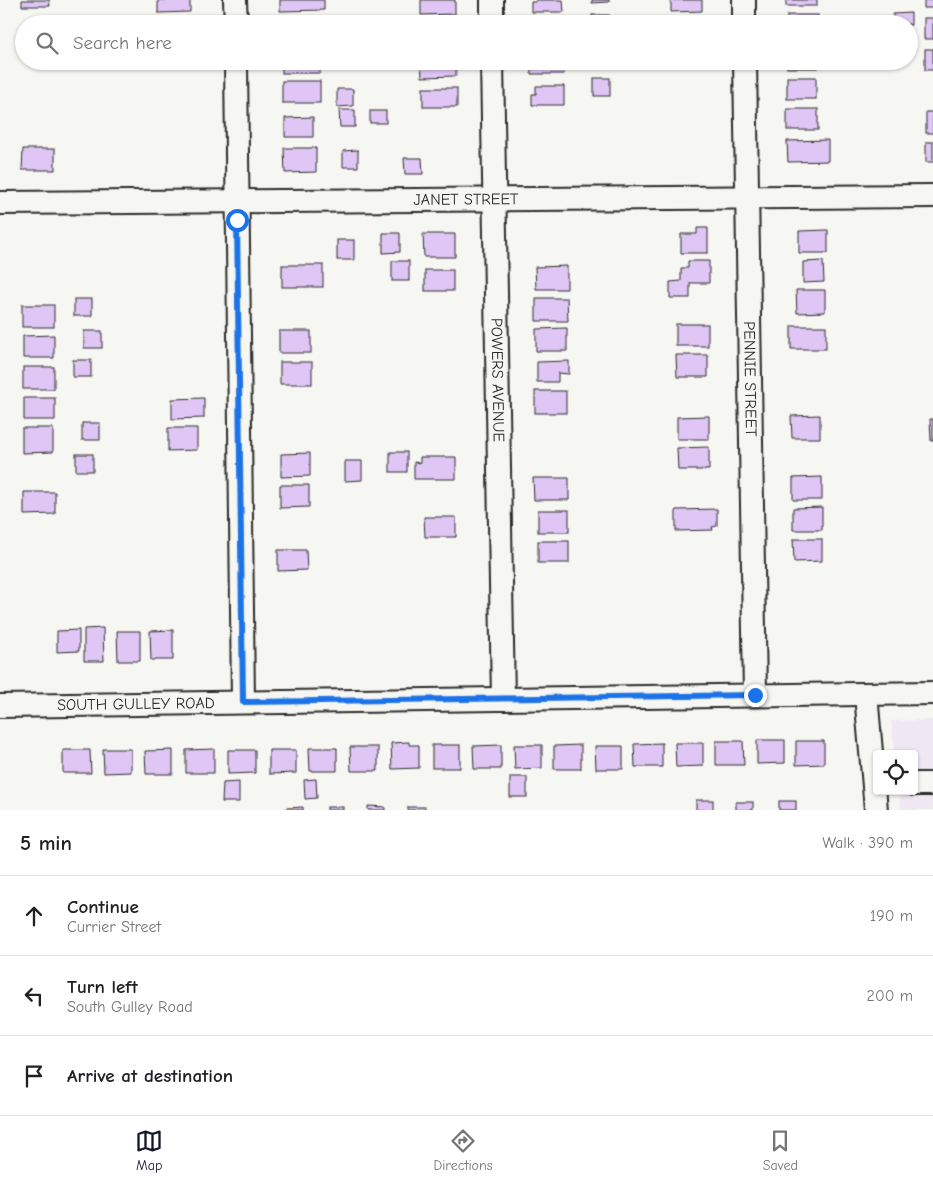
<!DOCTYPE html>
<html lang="en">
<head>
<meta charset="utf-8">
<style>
  body { margin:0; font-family:"Comic Neue",sans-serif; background:#f2f2f2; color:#202124 }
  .controls { position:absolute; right:15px; bottom:15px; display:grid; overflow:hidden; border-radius:5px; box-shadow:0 1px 4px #0004 }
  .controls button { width:45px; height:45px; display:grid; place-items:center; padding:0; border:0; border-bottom:1px solid #e0e0e0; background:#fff; color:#202124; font:25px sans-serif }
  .stop { position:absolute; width:15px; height:15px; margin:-11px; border:4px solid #1a73e8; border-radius:50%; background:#fff }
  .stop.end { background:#1a73e8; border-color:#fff; box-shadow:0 1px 5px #0008 }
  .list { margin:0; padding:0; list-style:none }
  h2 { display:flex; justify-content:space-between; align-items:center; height:65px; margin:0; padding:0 20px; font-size:21px }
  h2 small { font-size:16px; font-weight:400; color:#757577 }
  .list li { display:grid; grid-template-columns:32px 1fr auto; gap:15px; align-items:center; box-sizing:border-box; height:80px; padding:0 20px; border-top:1px solid #e0e0e0 }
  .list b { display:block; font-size:19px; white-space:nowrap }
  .list p { margin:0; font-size:16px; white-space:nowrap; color:#757577 }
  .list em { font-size:16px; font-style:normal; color:#757577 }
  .icon { flex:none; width:28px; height:28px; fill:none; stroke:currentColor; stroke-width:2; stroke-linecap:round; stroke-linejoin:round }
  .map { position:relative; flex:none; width:933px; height:810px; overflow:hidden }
  .search { position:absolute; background:#fff; box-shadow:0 1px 4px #0004; left:15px; right:15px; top:15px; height:55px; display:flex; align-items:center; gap:12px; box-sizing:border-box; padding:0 18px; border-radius:28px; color:#757577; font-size:19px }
  .sheet { height:305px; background:#fff }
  nav { display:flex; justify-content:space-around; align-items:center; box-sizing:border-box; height:70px; border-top:1px solid #e0e0e0; background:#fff; font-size:14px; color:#757577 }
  nav a { display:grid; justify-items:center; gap:2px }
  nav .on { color:#111827 }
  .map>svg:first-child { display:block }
</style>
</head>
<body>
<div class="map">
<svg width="933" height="810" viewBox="0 0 933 810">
  <rect width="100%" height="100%" fill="#f6f6f2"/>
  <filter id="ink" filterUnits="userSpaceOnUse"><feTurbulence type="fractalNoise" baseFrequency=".02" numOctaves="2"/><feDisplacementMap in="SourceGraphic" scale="10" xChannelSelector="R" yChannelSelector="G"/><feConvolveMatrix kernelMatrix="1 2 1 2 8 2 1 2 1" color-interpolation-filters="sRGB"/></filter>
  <g filter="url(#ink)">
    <path fill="#efe8f3" d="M 933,720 L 933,810 L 901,810 L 899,791 L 914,791 L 914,754 L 895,754 L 891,721 Z"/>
    <g fill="#dfc6f5" stroke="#2b2b2b">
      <path d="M 22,0 L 49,0 L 50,6 L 22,6 Z"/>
      <path d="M 158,0 L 190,0 L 190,12 L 158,13 Z"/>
      <path d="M 280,0 L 324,0 L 324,10 L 280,11 Z"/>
      <path d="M 421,0 L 455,0 L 455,14 L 421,15 Z"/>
      <path d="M 536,0 L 563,0 L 564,12 L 531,12 L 531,2 L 536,2 Z"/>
      <path d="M 592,0 L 609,0 L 609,2 L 592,3 Z"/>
      <path d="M 671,0 L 702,0 L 702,11 L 671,12 Z"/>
      <rect x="786" y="0" width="31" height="6"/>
      <rect x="924" y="0" width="9" height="8"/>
      <path d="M 911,13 L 911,25 L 909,25 L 909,24 L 893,24 L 893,14 Z"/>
      <rect x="592" y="15" width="17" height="9"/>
      <rect x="787" y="15" width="31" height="9"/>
      <rect x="924" y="18" width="9" height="21"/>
      <rect x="281" y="20" width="38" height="4"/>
      <rect x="662" y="21" width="40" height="3"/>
      <rect x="925" y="49" width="8" height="21"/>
      <rect x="282" y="61" width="38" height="12"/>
      <path d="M 421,61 L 456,61 L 456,76 L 422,77 Z"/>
      <path d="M 536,61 L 564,61 L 564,74 L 531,74 L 531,64 L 536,64 Z"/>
      <rect x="593" y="61" width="17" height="3"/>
      <rect x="787" y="61" width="31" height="7"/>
      <rect x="787" y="77" width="29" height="22"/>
      <rect x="594" y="78" width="16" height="18"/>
      <rect x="282" y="81" width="38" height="22"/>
      <path d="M 536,86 L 564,86 L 564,105 L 532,105 L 532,94 L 536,94 Z"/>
      <rect x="423" y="88" width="34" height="19"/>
      <path d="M 337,89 L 353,89 L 353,106 L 337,107 Z"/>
      <rect x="787" y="109" width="31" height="21"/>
      <path d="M 339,110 L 355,110 L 355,127 L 340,127 Z"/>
      <rect x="370" y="111" width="16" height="12"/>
      <rect x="926" y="112" width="7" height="21"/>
      <path d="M 313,117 L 313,137 L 285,137 L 285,118 Z"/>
      <path d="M 828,140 L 828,161 L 788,162 L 787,141 Z"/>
      <rect x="926" y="142" width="7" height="20"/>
      <path d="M 284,148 L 316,148 L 316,172 L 285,173 Z"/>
      <path d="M 23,149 L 55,149 L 55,170 L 22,170 Z"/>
      <path d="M 358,150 L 358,167 L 343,167 L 343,151 Z"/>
      <path d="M 404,158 L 422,158 L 423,174 L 405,174 Z"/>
      <path d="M 697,228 L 708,228 L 708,253 L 681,253 L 681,234 L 697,234 Z"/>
      <path d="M 828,230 L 828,253 L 799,253 L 799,231 Z"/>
      <path d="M 383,233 L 400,233 L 400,252 L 383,253 Z"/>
      <path d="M 423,234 L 455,234 L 455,257 L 424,257 Z"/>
      <rect x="337" y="240" width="17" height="20"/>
      <rect x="392" y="261" width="17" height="20"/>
      <path d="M 688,261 L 709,261 L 709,283 L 690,283 L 690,298 L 670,298 L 670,282 L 681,281 L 681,268 L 688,268 Z"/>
      <path d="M 823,261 L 824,282 L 803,283 L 803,262 Z"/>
      <rect x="282" y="265" width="41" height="22"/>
      <path d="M 567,266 L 567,289 L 536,289 L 535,267 Z"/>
      <rect x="425" y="270" width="28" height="21"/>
      <path d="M 796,290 L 825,290 L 825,312 L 797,313 Z"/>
      <path d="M 536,298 L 567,298 L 568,321 L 536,321 Z"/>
      <rect x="74" y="299" width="18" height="17"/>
      <rect x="22" y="305" width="32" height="22"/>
      <rect x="676" y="324" width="32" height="22"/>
      <rect x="791" y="326" width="35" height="23"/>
      <path d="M 567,328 L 567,351 L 536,351 L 536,329 Z"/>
      <rect x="84" y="331" width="18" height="17"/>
      <rect x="279" y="331" width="32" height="22"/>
      <path d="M 54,335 L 54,358 L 23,358 L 23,336 Z"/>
      <path d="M 676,355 L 708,355 L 708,377 L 677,377 Z"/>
      <rect x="73" y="360" width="18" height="17"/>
      <path d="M 569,361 L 569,374 L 558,373 L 558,382 L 537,382 L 537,362 Z"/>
      <rect x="280" y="362" width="32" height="22"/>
      <rect x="23" y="367" width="31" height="22"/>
      <rect x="535" y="391" width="31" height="22"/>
      <rect x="24" y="398" width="31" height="22"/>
      <path d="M 204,398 L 204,418 L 172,419 L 172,399 Z"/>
      <path d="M 820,415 L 820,438 L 792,438 L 791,416 Z"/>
      <path d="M 709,416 L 709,439 L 677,439 L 677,417 Z"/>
      <path d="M 930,419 L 933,419 L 933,441 L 931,441 Z"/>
      <rect x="82" y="423" width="18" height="17"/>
      <path d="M 22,428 L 53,428 L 53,452 L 22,453 Z"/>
      <path d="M 168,428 L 197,428 L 197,450 L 168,451 Z"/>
      <path d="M 709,447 L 709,470 L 678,470 L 677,448 Z"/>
      <rect x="390" y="452" width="17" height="20"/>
      <path d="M 310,453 L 310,476 L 281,477 L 281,454 Z"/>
      <rect x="76" y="454" width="17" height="17"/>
      <path d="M 420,457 L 456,457 L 456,479 L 414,479 L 414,462 L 420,463 Z"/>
      <path d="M 345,461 L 362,461 L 362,480 L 345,481 Z"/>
      <path d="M 822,477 L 822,500 L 793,500 L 793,478 Z"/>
      <path d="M 533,478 L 569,478 L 569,500 L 534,500 Z"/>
      <path d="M 280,485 L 309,485 L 309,507 L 280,508 Z"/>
      <path d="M 24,492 L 55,492 L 55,514 L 24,515 Z"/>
      <path d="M 822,507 L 822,530 L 793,530 L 793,508 Z"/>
      <path d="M 717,509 L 717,526 L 712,527 L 713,530 L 676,531 L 676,510 Z"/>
      <rect x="538" y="510" width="31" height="22"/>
      <path d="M 424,517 L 456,517 L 456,537 L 425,537 Z"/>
      <path d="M 793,539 L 822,539 L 822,561 L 794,562 Z"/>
      <rect x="538" y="541" width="31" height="22"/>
      <path d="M 278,550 L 306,550 L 307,570 L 278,571 Z"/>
      <path d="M 103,628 L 104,661 L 84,661 L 84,629 Z"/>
      <path d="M 79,630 L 79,651 L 57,652 L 57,631 Z"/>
      <path d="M 173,630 L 173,660 L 151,660 L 150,631 Z"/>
      <path d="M 117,631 L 140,631 L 140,661 L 118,661 Z"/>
      <path d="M 757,740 L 785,740 L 785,763 L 757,764 Z"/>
      <path d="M 716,741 L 743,741 L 744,765 L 716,765 Z"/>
      <path d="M 796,741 L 824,741 L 824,764 L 796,765 Z"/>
      <path d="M 409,742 L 409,745 L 419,745 L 419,768 L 392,769 L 391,743 Z"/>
      <path d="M 662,743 L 662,767 L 635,767 L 634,744 Z"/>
      <path d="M 675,743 L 703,743 L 703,766 L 676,767 Z"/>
      <rect x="432" y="745" width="28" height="23"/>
      <path d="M 501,745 L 501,769 L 474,769 L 473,746 Z"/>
      <path d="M 514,745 L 542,745 L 542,768 L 515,769 Z"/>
      <path d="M 581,745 L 581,769 L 554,769 L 554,746 Z"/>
      <path d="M 595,746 L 623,746 L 623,769 L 596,769 Z"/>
      <path d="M 350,747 L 378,747 L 378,771 L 351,771 Z"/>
      <path d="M 309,748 L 337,748 L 337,771 L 310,771 Z"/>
      <path d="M 103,749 L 131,749 L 131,772 L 104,773 Z"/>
      <path d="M 214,749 L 214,773 L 186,773 L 186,750 Z"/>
      <path d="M 63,750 L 90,750 L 91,773 L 63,773 Z"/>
      <path d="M 173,750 L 173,774 L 146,774 L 145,751 Z"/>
      <path d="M 228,750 L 255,750 L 255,773 L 228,774 Z"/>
      <path d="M 269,750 L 296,750 L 296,773 L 269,774 Z"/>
      <rect x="510" y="777" width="17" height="20"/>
      <path d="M 316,779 L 317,798 L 305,799 L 304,780 Z"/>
      <path d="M 239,782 L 239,802 L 222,802 L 223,783 Z"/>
      <rect x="696" y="800" width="17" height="10"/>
      <rect x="779" y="801" width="17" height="9"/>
      <rect x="736" y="802" width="17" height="8"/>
      <path d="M 368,806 L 385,807 L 385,810 L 368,810 Z"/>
      <path d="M 303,807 L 303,810 L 286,810 L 286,808 Z"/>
      <rect x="327" y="807" width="16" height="3"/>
      <rect x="408" y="807" width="17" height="3"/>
    </g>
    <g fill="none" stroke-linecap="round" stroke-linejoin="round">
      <defs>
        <g id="minor">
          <path d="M 235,0 L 236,24"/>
          <path d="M 492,0 L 492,24"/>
          <path d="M 744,0 L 744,24"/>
          <path d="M 236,61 L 243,702"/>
          <path id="s1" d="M 492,61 L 503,699"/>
          <path id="s2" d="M 745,61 L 755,695"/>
          <path id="s3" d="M 0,203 L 933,196"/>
          <path d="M 866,694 L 876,810"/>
          <path id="s4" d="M 0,706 L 933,693"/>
          <path d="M 914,784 L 933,784"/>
        </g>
      </defs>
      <use href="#minor" stroke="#2b2b2b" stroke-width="26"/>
      <use href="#minor" stroke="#f6f6f2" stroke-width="22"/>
    </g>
  </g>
  <g fill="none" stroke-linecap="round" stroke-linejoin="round" filter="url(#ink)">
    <path stroke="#1a73e8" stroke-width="6" d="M 237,220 L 243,702 L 755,695"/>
  </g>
  <g text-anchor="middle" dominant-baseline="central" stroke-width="4" stroke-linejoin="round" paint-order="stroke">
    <g font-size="16" fill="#2b2b2b" stroke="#f6f6f2">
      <text stroke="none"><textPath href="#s3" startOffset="466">JANET STREET</textPath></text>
      <text stroke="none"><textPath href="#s2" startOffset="318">PENNIE STREET</textPath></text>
      <text stroke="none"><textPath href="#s1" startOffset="319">POWERS AVENUE</textPath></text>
      <text stroke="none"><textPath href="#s4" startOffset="136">SOUTH GULLEY ROAD</textPath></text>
    </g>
  </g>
</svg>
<div class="controls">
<button><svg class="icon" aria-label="locate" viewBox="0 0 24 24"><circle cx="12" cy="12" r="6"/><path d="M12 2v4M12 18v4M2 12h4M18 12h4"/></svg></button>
</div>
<div class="stop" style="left:237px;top:220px"></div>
<div class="stop end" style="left:755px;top:695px"></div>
<div class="search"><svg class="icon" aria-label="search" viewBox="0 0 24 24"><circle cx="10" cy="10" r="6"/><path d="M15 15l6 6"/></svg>Search here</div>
</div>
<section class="sheet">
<h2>5 min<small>Walk · 390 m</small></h2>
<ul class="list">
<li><svg class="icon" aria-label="ahead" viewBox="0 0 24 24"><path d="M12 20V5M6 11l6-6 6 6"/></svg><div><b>Continue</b><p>Currier Street</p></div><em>190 m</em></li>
<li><svg class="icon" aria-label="left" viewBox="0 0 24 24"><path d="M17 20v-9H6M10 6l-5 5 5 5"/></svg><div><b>Turn left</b><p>South Gulley Road</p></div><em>200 m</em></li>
<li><svg class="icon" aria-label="arrive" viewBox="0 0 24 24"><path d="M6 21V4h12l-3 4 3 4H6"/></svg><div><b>Arrive at destination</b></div></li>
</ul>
</section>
<nav>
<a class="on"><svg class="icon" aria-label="map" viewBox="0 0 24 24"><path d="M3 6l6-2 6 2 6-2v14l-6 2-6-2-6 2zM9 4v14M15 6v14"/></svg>Map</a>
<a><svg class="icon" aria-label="directions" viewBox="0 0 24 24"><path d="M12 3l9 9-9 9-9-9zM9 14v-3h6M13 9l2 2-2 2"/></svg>Directions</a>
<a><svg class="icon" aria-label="saved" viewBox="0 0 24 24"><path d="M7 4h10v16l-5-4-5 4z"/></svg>Saved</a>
</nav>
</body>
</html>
